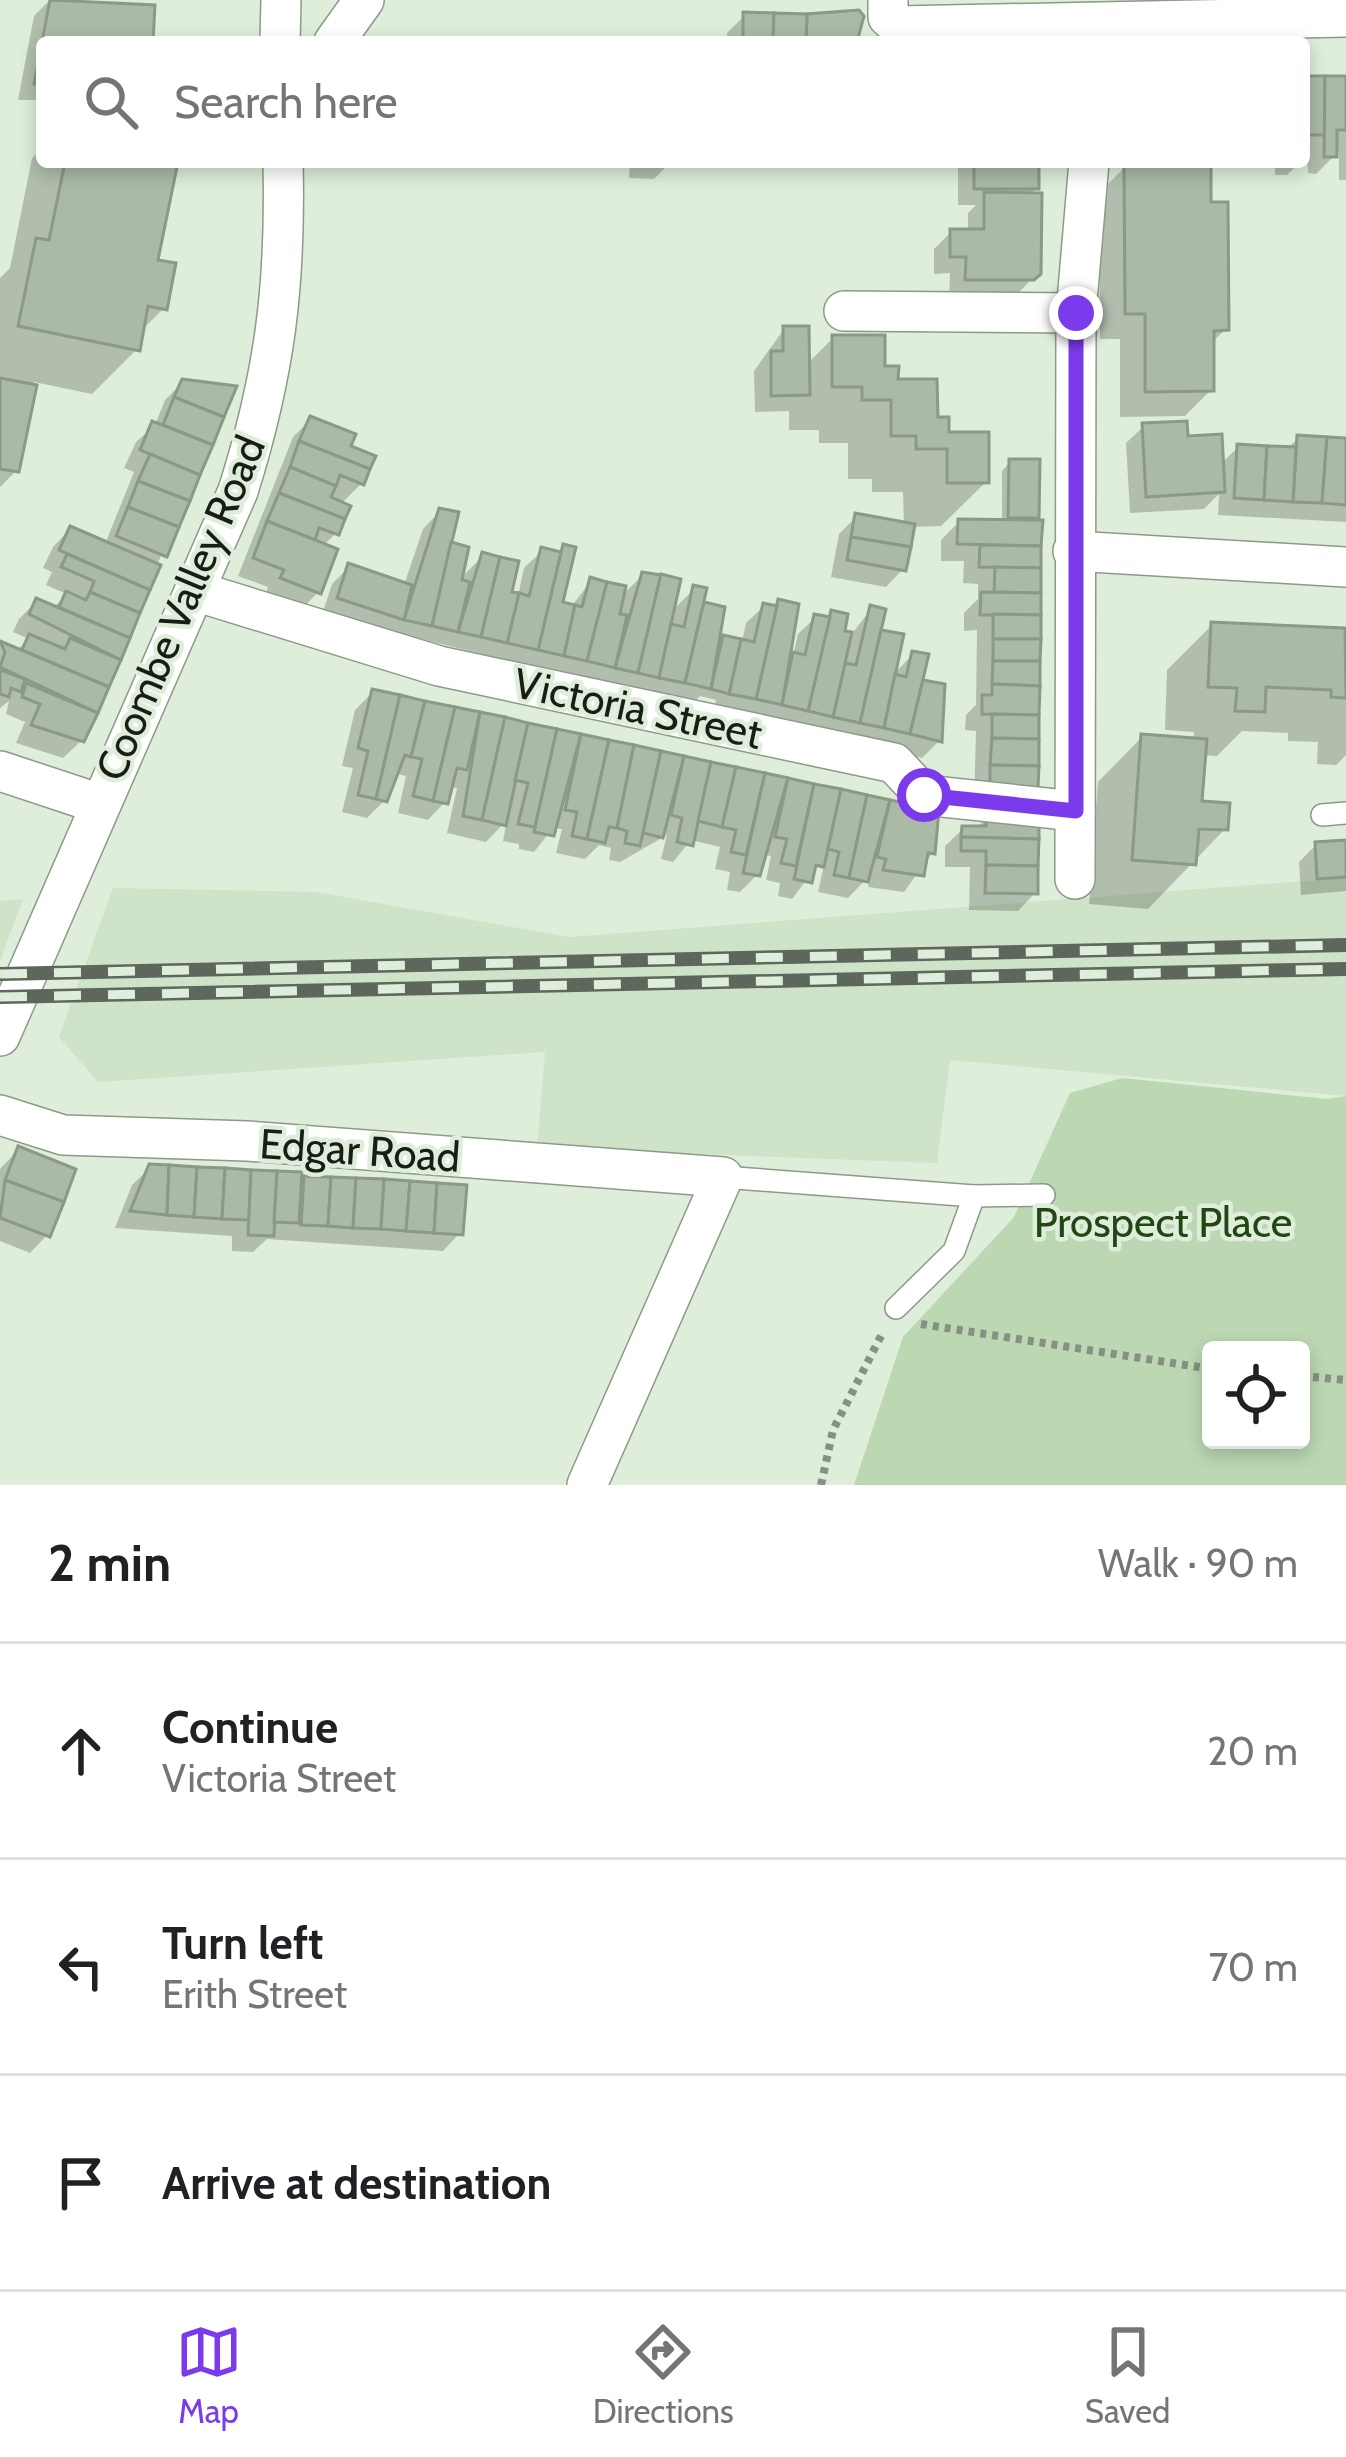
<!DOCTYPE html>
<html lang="en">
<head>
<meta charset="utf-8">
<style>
  body { margin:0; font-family:Cabin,sans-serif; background:#f2f2f2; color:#202124 }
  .controls { position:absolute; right:36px; bottom:36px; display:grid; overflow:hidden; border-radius:12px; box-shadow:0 6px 18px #0003 }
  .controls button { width:108px; height:108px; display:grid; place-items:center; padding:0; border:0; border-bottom:3px solid #e0e0e0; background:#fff; color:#202124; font:60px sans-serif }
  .stop { position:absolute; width:36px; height:36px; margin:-27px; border:9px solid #7c3aed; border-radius:50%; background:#fff }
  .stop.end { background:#7c3aed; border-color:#fff; box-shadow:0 3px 12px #0008 }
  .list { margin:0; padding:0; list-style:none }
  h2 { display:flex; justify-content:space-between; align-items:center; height:156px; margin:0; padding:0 48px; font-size:51px }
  h2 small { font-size:39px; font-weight:400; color:#757577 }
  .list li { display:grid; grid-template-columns:78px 1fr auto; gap:36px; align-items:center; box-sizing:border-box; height:216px; padding:0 48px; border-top:3px solid #e0e0e0 }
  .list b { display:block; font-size:45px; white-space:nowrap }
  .list p { margin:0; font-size:39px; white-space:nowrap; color:#757577 }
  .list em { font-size:39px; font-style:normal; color:#757577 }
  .icon { flex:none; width:66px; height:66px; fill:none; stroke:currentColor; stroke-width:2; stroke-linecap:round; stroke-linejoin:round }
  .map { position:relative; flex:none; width:1346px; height:1485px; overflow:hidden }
  .search { position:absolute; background:#fff; box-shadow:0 6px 18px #0003; left:36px; right:36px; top:36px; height:132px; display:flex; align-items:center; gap:30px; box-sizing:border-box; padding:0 42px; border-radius:12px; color:#757577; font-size:45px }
  .sheet { height:804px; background:#fff }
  nav { display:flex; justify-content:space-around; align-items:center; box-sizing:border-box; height:168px; border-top:3px solid #e0e0e0; background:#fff; font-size:33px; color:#757577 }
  nav a { display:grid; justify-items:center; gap:6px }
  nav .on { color:#7c3aed }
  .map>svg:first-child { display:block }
</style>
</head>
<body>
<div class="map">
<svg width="1346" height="1485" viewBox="0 0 1346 1485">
  <rect width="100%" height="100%" fill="#deeeda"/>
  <g fill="#cfe3c9">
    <path d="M 1346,878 L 1346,1096 L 950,1060 L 937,1163 L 537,1148 L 545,1052 L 98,1082 L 59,1037 L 113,888 L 316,892 L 569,937 Z"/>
    <path d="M 23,899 L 0,961 L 0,901 Z"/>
  </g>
  <path fill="#bcd8b3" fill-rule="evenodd" d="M 1122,1078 L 1327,1099 L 1346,1096 L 1346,1485 L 854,1485 L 903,1337 L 1014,1217 L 1070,1093 ZM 1211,1350 L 1301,1350 L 1301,1440 L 1211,1440 Z"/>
  <g fill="#0003">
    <path d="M 50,0 L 152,7 L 150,42 L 42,42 L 42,100 L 18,100 L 34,16 Z"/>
    <path d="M 745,15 L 854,42 L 727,42 L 727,33 Z"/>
    <path d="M 1304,79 L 1346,79 L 1346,180 L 1339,180 L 1339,151 L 1316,174 L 1308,173 Z"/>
    <path d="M 42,148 L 42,162 L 175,162 L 155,262 L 164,308 L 140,332 L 137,349 L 92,394 L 34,382 L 16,471 L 0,487 L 0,278 L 10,268 L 32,158 Z"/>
    <path d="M 328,162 L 495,162 L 492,165 Z"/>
    <path d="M 630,162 L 671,162 L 654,179 L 629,178 Z"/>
    <path d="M 958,162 L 1036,162 L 1036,188 L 1029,196 L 1038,273 L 1014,297 L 949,296 L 950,273 L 934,274 L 934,249 L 951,232 L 968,232 L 968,213 L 976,205 L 958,205 Z"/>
    <path d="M 1122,162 L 1208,162 L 1208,205 L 1226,329 L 1211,343 L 1211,390 L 1185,416 L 1120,417 L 1120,339 L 1100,339 L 1099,193 L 1122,170 Z"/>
    <path d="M 1275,162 L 1300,162 L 1287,175 L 1275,175 Z"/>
    <path d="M 784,329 L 807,364 L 833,338 L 882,369 L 986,482 L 941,526 L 911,527 L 903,569 L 886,587 L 831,577 L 839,534 L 856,517 L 904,525 L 903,492 L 872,492 L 872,479 L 848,479 L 848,443 L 819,443 L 819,430 L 789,430 L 789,411 L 755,412 L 754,371 Z"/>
    <path d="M 183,382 L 233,389 L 81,741 L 63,758 L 16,743 L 25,722 L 6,714 L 9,701 L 0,708 L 0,644 L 16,651 L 29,639 L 13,632 L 19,619 L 37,601 L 53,608 L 67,594 L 46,585 L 52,572 L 43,568 L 53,547 L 70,529 L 105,544 L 134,472 L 124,468 L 136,442 L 155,425 L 165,400 Z"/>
    <path d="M 310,420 L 347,448 L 362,483 L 340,505 L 336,533 L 323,546 L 318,592 L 301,610 L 265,596 L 268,587 L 238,576 L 293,437 Z"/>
    <path d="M 1144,426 L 1185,439 L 1220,465 L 1238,447 L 1286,450 L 1298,438 L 1346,441 L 1346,522 L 1218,515 L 1219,494 L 1204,509 L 1130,513 L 1126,443 Z"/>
    <path d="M 1010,462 L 1036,516 L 1029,523 L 1040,523 L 1035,788 L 974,805 L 976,731 L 965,730 L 966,715 L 976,705 L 977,630 L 964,631 L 964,613 L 978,599 L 978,584 L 963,583 L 964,561 L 941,561 L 941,540 L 959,522 L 1002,523 L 1002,471 Z"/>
    <path d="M 440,511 L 459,580 L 483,556 L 508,594 L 518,596 L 524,568 L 542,551 L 557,554 L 564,547 L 560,605 L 571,607 L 591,581 L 620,597 L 643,575 L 671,612 L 694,589 L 700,604 L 721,609 L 715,647 L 724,638 L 742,642 L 746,623 L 764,606 L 784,653 L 793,655 L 798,634 L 816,617 L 844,617 L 841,634 L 851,635 L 871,609 L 892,676 L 913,654 L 919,682 L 942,686 L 940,740 L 922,758 L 714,711 L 716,700 L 700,696 L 691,705 L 322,615 L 332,584 L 349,567 L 404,585 L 423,529 Z"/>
    <path d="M 1212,625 L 1346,640 L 1346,755 L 1336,765 L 1317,764 L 1318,742 L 1288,741 L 1288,733 L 1242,731 L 1217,756 L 1202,755 L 1198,804 L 1225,829 L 1148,909 L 1089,904 L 1098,782 L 1142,737 L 1193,741 L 1194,732 L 1165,730 L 1167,670 Z"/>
    <path d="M 373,692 L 936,813 L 932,853 L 904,892 L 868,887 L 870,875 L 848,898 L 818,892 L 823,869 L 816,867 L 792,899 L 778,896 L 780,883 L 766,880 L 771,856 L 762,854 L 757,875 L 740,892 L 727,890 L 730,872 L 715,869 L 720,847 L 691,840 L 673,862 L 661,859 L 667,835 L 620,862 L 609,860 L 611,848 L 599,845 L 585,859 L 556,853 L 562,829 L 553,828 L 534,852 L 519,849 L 519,844 L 503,841 L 507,820 L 486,842 L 447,833 L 457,788 L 449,787 L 445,802 L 428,820 L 398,813 L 406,776 L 395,773 L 385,800 L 367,818 L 342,812 L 353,768 L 342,766 L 355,710 Z"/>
    <path d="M 988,817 L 1035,893 L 1018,911 L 969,910 L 970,867 L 945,867 L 945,846 L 963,829 L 975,829 Z"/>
    <path d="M 1346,843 L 1346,891 L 1301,895 L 1299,862 L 1316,845 Z"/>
    <path d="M 18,1150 L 47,1235 L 30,1253 L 0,1241 L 0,1169 Z"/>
    <path d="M 150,1168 L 463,1187 L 460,1233 L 443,1251 L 267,1239 L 253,1252 L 232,1251 L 232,1236 L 115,1228 L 132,1185 Z"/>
  </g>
  <g fill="#abbaa7" stroke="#8b9987" stroke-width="3">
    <path d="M 50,0 L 155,5 L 153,42 L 42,42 L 42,85 L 34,84 Z"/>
    <path d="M 859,10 L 864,16 L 857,42 L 806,42 L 807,14 Z"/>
    <path d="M 743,12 L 774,13 L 773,42 L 743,42 Z"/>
    <path d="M 774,13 L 807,14 L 806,42 L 773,42 Z"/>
    <path d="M 1304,76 L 1325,76 L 1325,135 L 1308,135 L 1308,159 Z"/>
    <path d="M 1325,76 L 1346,76 L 1346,130 L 1337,130 L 1337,157 L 1324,157 Z"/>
    <path d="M 65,162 L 178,162 L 158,260 L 176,263 L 167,310 L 148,306 L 140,351 L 18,326 L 36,238 L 49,240 Z"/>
    <rect x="974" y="162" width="65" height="27"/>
    <path d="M 1211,162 L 1211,202 L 1228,202 L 1229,330 L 1214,331 L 1214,391 L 1145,392 L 1145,314 L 1125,314 L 1124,164 Z"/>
    <path d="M 984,192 L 1042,193 L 1041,274 L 1034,280 L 965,280 L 966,257 L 950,257 L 950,229 L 984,229 Z"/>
    <path d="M 783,326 L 809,326 L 810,395 L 771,396 L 771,351 L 783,351 Z"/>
    <path d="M 832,335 L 885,335 L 885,366 L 899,366 L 898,379 L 937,379 L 938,417 L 949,417 L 949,432 L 989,432 L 989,483 L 947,483 L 947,449 L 916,449 L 916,436 L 891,436 L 891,400 L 862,400 L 862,387 L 832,387 Z"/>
    <path d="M 0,378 L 37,385 L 19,472 L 0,469 Z"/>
    <path d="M 182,379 L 237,386 L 224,417 L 174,397 Z"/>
    <path d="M 174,397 L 224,417 L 213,445 L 163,425 Z"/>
    <path d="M 310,416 L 356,434 L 351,446 L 376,456 L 370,469 L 299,441 Z"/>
    <path d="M 152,421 L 213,445 L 200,475 L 140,450 Z"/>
    <path d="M 1187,421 L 1188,436 L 1222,434 L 1225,492 L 1146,497 L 1142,423 Z"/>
    <path d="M 1297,435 L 1327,437 L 1322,503 L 1293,502 Z"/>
    <path d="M 1327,437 L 1346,438 L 1346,505 L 1322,503 Z"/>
    <path d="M 299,441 L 370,469 L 364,485 L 340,475 L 336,486 L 290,467 Z"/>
    <path d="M 1237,444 L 1267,446 L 1264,500 L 1234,498 Z"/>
    <path d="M 1267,446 L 1296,447 L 1293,502 L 1264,500 Z"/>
    <path d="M 150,454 L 200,475 L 190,501 L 138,481 Z"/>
    <path d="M 1009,459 L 1040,459 L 1039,518 L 1008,518 Z"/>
    <path d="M 290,467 L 336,486 L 331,497 L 351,506 L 345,519 L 279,493 Z"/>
    <path d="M 138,481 L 190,501 L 179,527 L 128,507 Z"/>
    <path d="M 279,493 L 345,519 L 339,535 L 319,528 L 315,540 L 267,521 Z"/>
    <path d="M 128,507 L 179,527 L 167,557 L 116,536 Z"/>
    <path d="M 439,508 L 459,512 L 432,626 L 404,620 Z"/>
    <path d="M 855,513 L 915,524 L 911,547 L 851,537 Z"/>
    <path d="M 958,519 L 1043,520 L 1041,546 L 957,544 Z"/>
    <path d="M 267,521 L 338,549 L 321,594 L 280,578 L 284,570 L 253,558 Z"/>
    <path d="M 70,526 L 161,565 L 150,590 L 59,550 Z"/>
    <path d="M 851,537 L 911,547 L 906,571 L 847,560 Z"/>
    <path d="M 451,542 L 469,547 L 462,580 L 470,582 L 458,632 L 432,626 Z"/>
    <path d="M 563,544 L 576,547 L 563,602 L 575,605 L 564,656 L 538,650 Z"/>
    <path d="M 980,545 L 1041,546 L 1041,568 L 979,567 Z"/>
    <path d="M 541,547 L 561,552 L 538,650 L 507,643 L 519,593 L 529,596 Z"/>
    <path d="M 482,552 L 500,557 L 481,637 L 458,632 Z"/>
    <path d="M 67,554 L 150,590 L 140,613 L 90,592 L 94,581 L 61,567 Z"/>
    <path d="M 500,557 L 519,561 L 512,592 L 519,593 L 507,643 L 481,637 Z"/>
    <path d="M 348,563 L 412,585 L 404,620 L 337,598 Z"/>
    <path d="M 995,567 L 1041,568 L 1041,593 L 994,592 Z"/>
    <path d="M 642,572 L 661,575 L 638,673 L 615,668 Z"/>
    <path d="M 661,574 L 681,579 L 659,678 L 638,673 Z"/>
    <path d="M 590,577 L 607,582 L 587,661 L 564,656 L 575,605 L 582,607 Z"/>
    <path d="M 607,582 L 626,586 L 620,614 L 627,615 L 615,668 L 587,661 Z"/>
    <path d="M 693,585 L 707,588 L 685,683 L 659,678 L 671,624 L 684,627 Z"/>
    <path d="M 66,591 L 86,600 L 90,592 L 140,613 L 130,638 L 59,607 Z"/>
    <path d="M 981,592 L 1041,593 L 1041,615 L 980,615 Z"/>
    <path d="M 36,598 L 130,638 L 121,660 L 29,614 Z"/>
    <path d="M 778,599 L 799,604 L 782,705 L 756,699 Z"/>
    <path d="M 704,602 L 725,607 L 711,689 L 685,683 Z"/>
    <path d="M 763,603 L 777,606 L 756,699 L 729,694 L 741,639 L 754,642 Z"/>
    <path d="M 870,605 L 886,609 L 860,723 L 833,717 L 845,663 L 856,665 Z"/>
    <path d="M 831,610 L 848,614 L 845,631 L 852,632 L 833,717 L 808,711 Z"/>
    <path d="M 814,614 L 830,617 L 808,711 L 782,705 L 793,652 L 805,655 Z"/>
    <path d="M 993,614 L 1041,615 L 1041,639 L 993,639 Z"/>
    <path d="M 1211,622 L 1345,628 L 1346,698 L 1331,697 L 1331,690 L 1266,687 L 1265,712 L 1235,711 L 1237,688 L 1208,687 Z"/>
    <path d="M 881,630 L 904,634 L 884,728 L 860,723 Z"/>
    <path d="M 29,634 L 65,649 L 70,638 L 121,660 L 109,687 L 22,650 Z"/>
    <path d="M 723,635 L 741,639 L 729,694 L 711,689 Z"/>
    <path d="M 993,639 L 1041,639 L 1040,661 L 993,661 Z"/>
    <path d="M 0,641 L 109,687 L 98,713 L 0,667 L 5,652 Z"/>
    <path d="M 912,651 L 929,654 L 910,734 L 884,728 L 895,674 L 906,677 Z"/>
    <path d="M 993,661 L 1040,661 L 1040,686 L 992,684 Z"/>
    <path d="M 0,670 L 25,679 L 21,692 L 11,688 L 9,697 L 0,694 Z"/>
    <path d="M 923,680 L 945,684 L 942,742 L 910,734 Z"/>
    <path d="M 26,683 L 98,713 L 84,742 L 31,725 L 40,704 L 22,697 Z"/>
    <path d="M 992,684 L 1040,686 L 1039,715 L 982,714 L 982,695 L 992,695 Z"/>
    <path d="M 372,689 L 400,695 L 376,799 L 358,795 L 368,751 L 358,748 Z"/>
    <path d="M 400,695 L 425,701 L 411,757 L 405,755 L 387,802 L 376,799 Z"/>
    <path d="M 425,701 L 455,707 L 433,801 L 413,796 L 422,759 L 411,757 Z"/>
    <path d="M 455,707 L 480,712 L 467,770 L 457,768 L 448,804 L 433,801 Z"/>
    <path d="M 480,712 L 505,717 L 482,820 L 463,816 Z"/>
    <path d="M 992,714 L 1039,715 L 1039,739 L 992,738 Z"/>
    <path d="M 505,717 L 528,723 L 506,826 L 482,820 Z"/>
    <path d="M 528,723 L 557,729 L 535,827 L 518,824 L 528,783 L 515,780 Z"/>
    <path d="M 557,729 L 581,734 L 554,836 L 534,832 Z"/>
    <path d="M 581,734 L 609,740 L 587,839 L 572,836 L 577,812 L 565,810 Z"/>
    <path d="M 1141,734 L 1207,739 L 1202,801 L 1230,803 L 1228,830 L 1199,829 L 1196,865 L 1132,860 Z"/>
    <path d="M 992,738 L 1039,739 L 1039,766 L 990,765 Z"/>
    <path d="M 609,740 L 634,745 L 617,828 L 609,827 L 605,843 L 587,839 Z"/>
    <path d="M 634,745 L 661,751 L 640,846 L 625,843 L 627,831 L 617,828 Z"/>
    <path d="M 661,751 L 684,756 L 663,838 L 643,833 Z"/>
    <path d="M 684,756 L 711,762 L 693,846 L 677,842 L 682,818 L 671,815 Z"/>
    <path d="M 711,762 L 736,767 L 722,827 L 698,821 Z"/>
    <path d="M 990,765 L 1039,766 L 1038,789 L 990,788 Z"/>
    <path d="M 736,767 L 765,773 L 746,855 L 731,852 L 736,830 L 722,827 Z"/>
    <path d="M 765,773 L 788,778 L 760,876 L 743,873 Z"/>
    <path d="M 788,778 L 814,784 L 796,866 L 781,863 L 787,839 L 775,837 Z"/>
    <path d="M 814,784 L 841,789 L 824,867 L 816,865 L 812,883 L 794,879 Z"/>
    <path d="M 841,789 L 867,795 L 849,878 L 834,875 L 839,852 L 828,849 Z"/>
    <path d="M 867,795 L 890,800 L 868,882 L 849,878 Z"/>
    <path d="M 890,800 L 939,810 L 935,854 L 928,853 L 924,876 L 883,870 L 886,859 L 877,857 Z"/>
    <path d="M 986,814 L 1039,814 L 1039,839 L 961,837 L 962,826 L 986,826 Z"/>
    <path d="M 961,837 L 1039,839 L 1038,866 L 986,865 L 986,851 L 961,851 Z"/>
    <path d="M 1346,840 L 1346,877 L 1317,879 L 1315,842 Z"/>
    <path d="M 986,865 L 1038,866 L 1038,894 L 985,893 Z"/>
    <path d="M 18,1146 L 76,1169 L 64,1202 L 5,1180 Z"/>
    <path d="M 149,1164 L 169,1165 L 167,1215 L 130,1211 Z"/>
    <path d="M 169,1165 L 197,1167 L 194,1217 L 167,1215 Z"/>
    <path d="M 197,1167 L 225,1168 L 222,1219 L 194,1217 Z"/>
    <path d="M 225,1168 L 251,1170 L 249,1220 L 222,1219 Z"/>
    <path d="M 251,1170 L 277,1171 L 274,1236 L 248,1235 Z"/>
    <path d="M 277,1171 L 302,1172 L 299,1223 L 274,1222 Z"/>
    <path d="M 304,1176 L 331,1177 L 328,1226 L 301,1225 Z"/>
    <path d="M 331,1177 L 356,1178 L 353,1228 L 328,1226 Z"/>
    <path d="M 356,1178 L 384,1179 L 381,1229 L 353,1228 Z"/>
    <path d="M 384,1179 L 410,1181 L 406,1231 L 381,1229 Z"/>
    <path d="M 5,1180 L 64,1202 L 50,1237 L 0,1218 Z"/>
    <path d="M 410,1181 L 437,1183 L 434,1233 L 406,1231 Z"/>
    <path d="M 437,1183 L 467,1185 L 463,1235 L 434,1233 Z"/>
  </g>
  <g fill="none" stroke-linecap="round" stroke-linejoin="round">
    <defs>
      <g id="lane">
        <path d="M 1322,815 L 1346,813"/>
        <path d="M 723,1177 L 974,1196 L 1044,1195"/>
        <path d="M 896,1308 L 954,1251 L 974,1196"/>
      </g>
      <g id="street">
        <path d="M 888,0 L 888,17 L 898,26 L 1346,17"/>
        <path d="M 280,42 L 281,0"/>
        <path d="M 334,42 L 364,0"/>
        <path d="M 844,311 L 1076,313"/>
        <path d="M 1073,551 L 1346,567"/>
        <path d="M 195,591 L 439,666 L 894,763 L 924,795 L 1075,811"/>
        <path d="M 0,771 L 97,803"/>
        <path d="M 1075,879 L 1076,313 L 1089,162"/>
        <path d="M 0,1036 L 238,491 C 275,374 286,285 283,162"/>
        <path d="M 0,1115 L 63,1135 L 247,1141 L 723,1177 L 587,1485"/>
      </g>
    </defs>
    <use href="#lane" stroke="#8c9a88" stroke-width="24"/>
    <use href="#street" stroke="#8c9a88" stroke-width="42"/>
    <g stroke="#859182" stroke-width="8" stroke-dasharray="6 6" stroke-linecap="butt">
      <path d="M 921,1324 L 1211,1369"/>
      <path d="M 1301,1376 L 1346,1380"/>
      <path d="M 821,1485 L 833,1430 L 883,1332"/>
    </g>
    <use href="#lane" stroke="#fff" stroke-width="21"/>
    <use href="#street" stroke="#fff" stroke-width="39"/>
    <defs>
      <g id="rail">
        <path d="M 0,974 L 1346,945"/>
        <path d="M 0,997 L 1346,969"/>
      </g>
    </defs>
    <use href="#rail" stroke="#5e675b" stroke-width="14"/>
    <use href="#rail" stroke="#deeeda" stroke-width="9" stroke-dasharray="27" stroke-linecap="butt"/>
  </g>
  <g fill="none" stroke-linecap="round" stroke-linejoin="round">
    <path stroke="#7c3aed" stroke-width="15" d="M 924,795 L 1076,811 L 1076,313"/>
  </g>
  <g text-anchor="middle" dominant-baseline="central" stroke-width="9" stroke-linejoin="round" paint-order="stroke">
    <g font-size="42" fill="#181d16" stroke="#deeeda">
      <text transform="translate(180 608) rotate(-67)">Coombe Valley Road</text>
      <text transform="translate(638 708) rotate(12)">Victoria Street</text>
      <text transform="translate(360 1150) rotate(4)">Edgar Road</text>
    </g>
    <g font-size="42" fill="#204812" stroke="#deeeda">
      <text x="1163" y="1222">Prospect Place</text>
    </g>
  </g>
</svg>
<div class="controls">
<button><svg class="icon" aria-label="locate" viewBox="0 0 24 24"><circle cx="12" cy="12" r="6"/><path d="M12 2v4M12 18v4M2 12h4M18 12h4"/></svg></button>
</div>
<div class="stop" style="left:924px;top:795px"></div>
<div class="stop end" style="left:1076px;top:313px"></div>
<div class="search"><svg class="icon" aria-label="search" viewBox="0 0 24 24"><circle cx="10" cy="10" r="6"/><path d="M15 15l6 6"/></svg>Search here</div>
</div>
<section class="sheet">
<h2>2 min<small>Walk · 90 m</small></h2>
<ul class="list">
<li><svg class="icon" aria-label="ahead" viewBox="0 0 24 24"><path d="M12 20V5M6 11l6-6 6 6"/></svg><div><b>Continue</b><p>Victoria Street</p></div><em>20 m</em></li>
<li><svg class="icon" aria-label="left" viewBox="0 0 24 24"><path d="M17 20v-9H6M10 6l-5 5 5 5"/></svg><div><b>Turn left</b><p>Erith Street</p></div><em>70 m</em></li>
<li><svg class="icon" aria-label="arrive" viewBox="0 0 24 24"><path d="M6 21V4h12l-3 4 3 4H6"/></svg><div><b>Arrive at destination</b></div></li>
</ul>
</section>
<nav>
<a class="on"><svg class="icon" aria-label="map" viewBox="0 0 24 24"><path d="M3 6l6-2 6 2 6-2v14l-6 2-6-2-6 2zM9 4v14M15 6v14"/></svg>Map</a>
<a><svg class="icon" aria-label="directions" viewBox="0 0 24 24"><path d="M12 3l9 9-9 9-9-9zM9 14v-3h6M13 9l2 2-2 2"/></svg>Directions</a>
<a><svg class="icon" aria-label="saved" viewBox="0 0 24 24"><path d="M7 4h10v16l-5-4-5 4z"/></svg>Saved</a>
</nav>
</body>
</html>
